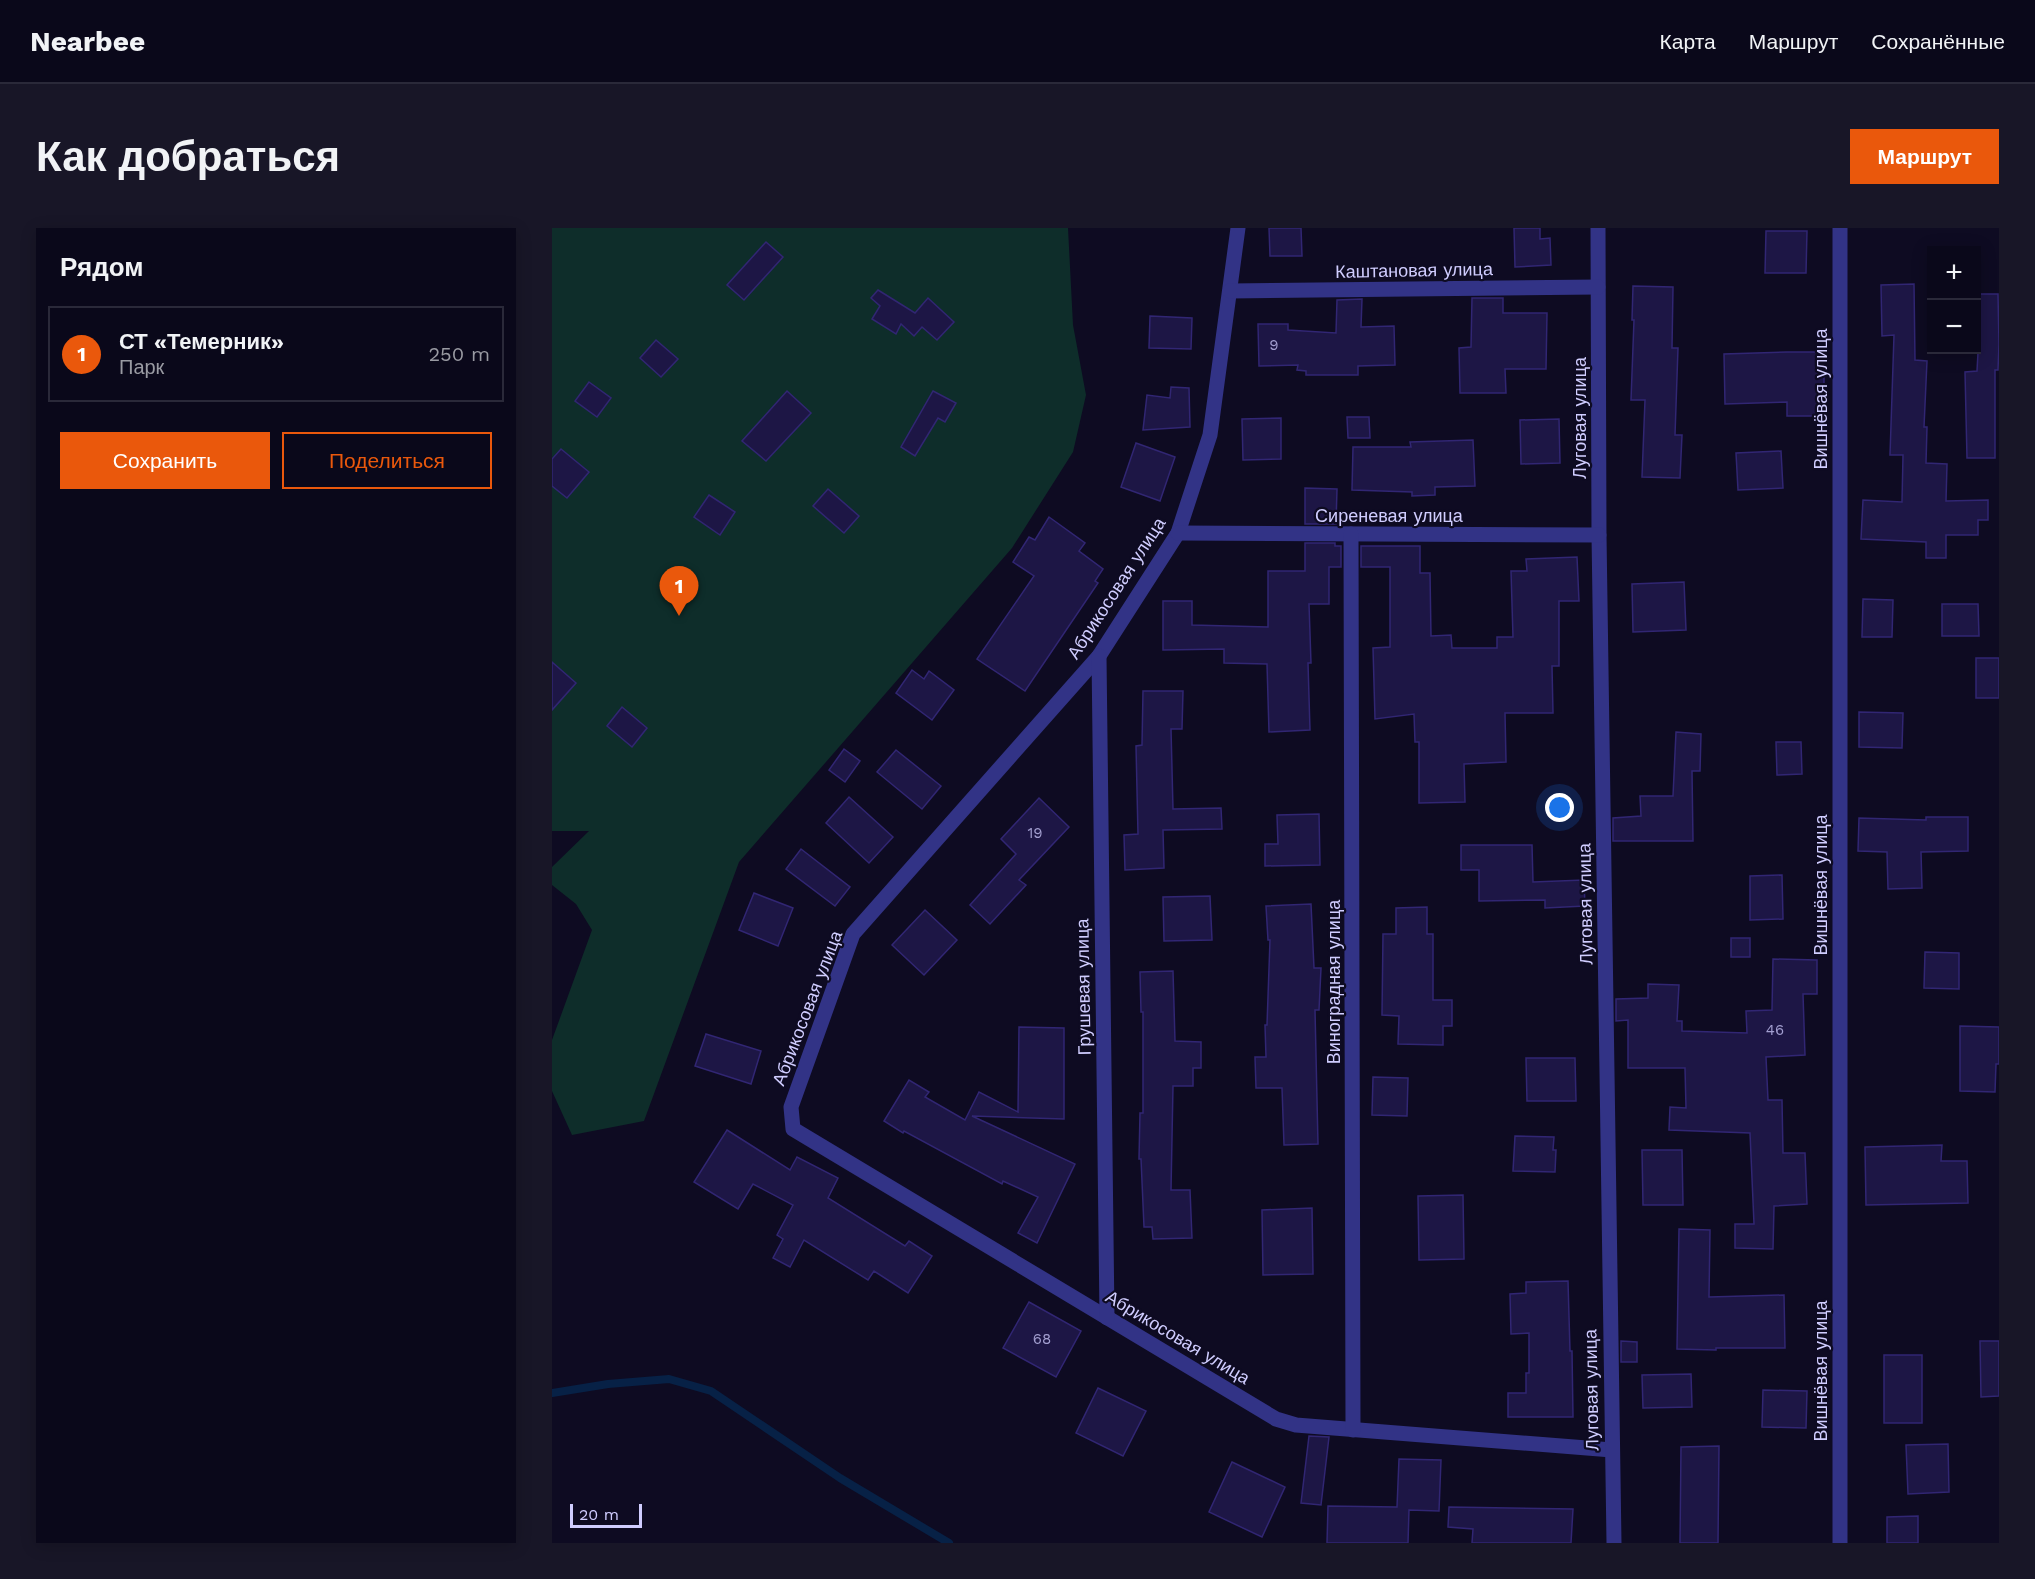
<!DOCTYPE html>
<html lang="ru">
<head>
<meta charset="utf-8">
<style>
  body { margin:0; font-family:"Work Sans",sans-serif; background:#181627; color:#f1f3f6 }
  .controls { position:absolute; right:18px; top:18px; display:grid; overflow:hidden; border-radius:0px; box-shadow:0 3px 15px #0003 }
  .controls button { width:54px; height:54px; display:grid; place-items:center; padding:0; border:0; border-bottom:2px solid #2a2939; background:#0a081a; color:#f1f3f6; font:30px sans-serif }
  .scale { position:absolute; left:18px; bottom:15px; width:72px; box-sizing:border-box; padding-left:6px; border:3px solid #d0cdff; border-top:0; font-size:16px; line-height:21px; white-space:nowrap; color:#d0cdff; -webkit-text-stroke:4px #0e0b22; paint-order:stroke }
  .you { position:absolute; left:1008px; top:580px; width:21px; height:21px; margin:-15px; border:4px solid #fff; border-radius:50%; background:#1a73e8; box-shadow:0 0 0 9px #1a73e833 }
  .badge { display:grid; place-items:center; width:39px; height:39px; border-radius:50%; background:#ea580c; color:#fff; font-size:20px; font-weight:700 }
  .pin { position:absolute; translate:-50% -50px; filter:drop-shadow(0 2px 3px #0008) }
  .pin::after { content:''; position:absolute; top:32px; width:21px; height:18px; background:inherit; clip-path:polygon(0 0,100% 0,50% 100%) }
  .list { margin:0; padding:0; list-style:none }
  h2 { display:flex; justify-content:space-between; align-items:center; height:78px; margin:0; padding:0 24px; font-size:26px }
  h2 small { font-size:20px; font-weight:400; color:#999aa2 }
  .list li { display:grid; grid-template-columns:39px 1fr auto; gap:18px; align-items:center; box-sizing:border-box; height:96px; margin:0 12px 12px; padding:0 12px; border:2px solid #2a2939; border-radius:0px }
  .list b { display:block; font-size:22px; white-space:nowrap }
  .list p { margin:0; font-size:20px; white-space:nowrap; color:#999aa2 }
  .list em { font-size:20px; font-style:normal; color:#999aa2 }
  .actions { display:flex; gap:12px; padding:18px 24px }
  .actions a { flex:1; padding:14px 0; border:2px solid #ea580c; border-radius:0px; text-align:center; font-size:21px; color:#ea580c }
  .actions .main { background:#ea580c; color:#fff }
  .map { position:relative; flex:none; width:1447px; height:1315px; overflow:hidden; border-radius:0px }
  header { display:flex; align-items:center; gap:36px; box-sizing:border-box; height:84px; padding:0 30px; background:#0a081a; border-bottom:2px solid #2a2939 }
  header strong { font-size:28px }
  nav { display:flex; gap:33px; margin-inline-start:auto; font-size:21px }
  .intro { display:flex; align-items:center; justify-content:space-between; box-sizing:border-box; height:144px; padding:0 36px }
  h1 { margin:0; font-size:42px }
  .button { padding:15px 27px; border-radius:0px; background:#ea580c; color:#fff; font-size:21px; font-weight:700 }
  main { display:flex; gap:36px; padding:0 36px }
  aside { flex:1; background:#0a081a; border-radius:0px; box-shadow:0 3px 15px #0003 }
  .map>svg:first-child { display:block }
</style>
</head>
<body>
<header>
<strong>Nearbee</strong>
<nav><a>Карта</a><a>Маршрут</a><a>Сохранённые</a></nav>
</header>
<div class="intro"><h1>Как добраться</h1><a class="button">Маршрут</a></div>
<main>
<aside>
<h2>Рядом<small></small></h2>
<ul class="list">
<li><span class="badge">1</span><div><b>СТ «Темерник»</b><p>Парк</p></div><em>250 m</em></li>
</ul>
<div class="actions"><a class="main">Сохранить</a><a>Поделиться</a></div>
</aside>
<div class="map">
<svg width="1447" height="1315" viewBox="0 0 1447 1315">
  <rect width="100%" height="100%" fill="#0e0b22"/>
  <path fill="#0e2d2a" d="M 0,0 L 516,0 L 521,97 L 534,167 L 521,224 L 460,320 L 187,634 L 92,893 L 20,907 L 0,863 L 0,812 L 40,702 L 24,676 L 0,657 L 0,639 L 37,603 L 0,603 Z"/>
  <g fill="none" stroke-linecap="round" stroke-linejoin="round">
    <path stroke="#072146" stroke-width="8" d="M 0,1165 L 56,1156 L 117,1151 L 159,1163 L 288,1250 L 397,1315"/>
  </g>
  <g fill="#1d1645" stroke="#312673" stroke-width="1.5">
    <path d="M 717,0 L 749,0 L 750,28 L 718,28 Z"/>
    <path d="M 962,0 L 988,0 L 988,11 L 998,10 L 999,37 L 963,39 Z"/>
    <path d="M 1214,3 L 1255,3 L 1254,45 L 1213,45 Z"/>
    <path d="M 214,14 L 231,29 L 192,72 L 175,57 Z"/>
    <path d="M 1362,56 L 1363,132 L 1375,133 L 1372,199 L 1375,199 L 1374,235 L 1395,236 L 1394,273 L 1436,272 L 1436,292 L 1426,292 L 1426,307 L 1394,307 L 1394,330 L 1374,330 L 1374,314 L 1309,311 L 1311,272 L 1350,274 L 1351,227 L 1338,227 L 1342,107 L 1330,108 L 1329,57 Z"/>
    <path d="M 1081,58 L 1121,59 L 1120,120 L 1126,120 L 1123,207 L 1130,207 L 1128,250 L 1090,249 L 1093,172 L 1079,172 L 1082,92 L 1080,92 Z"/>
    <path d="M 326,62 L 363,85 L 376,70 L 402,94 L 385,112 L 370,99 L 362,108 L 349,96 L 344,106 L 320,91 L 328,78 L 319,70 Z"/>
    <path d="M 1425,66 L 1446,66 L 1447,116 L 1446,142 L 1443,142 L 1443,230 L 1415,230 L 1413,144 L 1425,143 L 1427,106 L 1425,107 Z"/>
    <path d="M 920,70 L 951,70 L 951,85 L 995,85 L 994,141 L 953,141 L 954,165 L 908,165 L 907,120 L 919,119 Z"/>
    <path d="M 810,71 L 809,99 L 842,98 L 843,137 L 806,138 L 806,147 L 754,147 L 754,143 L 745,142 L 746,137 L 707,138 L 706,96 L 736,96 L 736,102 L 784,105 L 785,72 Z"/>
    <path d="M 598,88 L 640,90 L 639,121 L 597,120 Z"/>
    <path d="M 104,112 L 126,131 L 109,149 L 88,130 Z"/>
    <path d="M 1235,124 L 1272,124 L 1272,188 L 1235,188 L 1235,174 L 1173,176 L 1172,126 Z"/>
    <path d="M 37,154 L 59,170 L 45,189 L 23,173 Z"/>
    <path d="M 619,159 L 637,160 L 638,199 L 591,202 L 595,167 L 618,170 Z"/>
    <path d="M 235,163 L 259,185 L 214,233 L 190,213 Z"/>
    <path d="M 381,163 L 404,175 L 393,194 L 386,190 L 363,228 L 349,219 Z"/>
    <path d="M 795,189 L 817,189 L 818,210 L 796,210 Z"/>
    <path d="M 729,190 L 729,231 L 691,232 L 690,191 Z"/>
    <path d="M 1007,191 L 1008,235 L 969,236 L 968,192 Z"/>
    <path d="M 921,212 L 923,258 L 883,259 L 883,267 L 860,268 L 860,264 L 800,262 L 801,219 L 859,219 L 858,214 Z"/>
    <path d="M 584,215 L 623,229 L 608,273 L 569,259 Z"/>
    <path d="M 9,221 L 37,244 L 15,270 L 0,258 L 0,231 Z"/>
    <path d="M 1229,223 L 1231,260 L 1186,262 L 1184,225 Z"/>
    <path d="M 753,260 L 785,261 L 784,296 L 753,296 Z"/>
    <path d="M 276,261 L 307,288 L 292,305 L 261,278 Z"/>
    <path d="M 157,267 L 183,284 L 168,307 L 142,289 Z"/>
    <path d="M 497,289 L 533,315 L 527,323 L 551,341 L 543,353 L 546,355 L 473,463 L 425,431 L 482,348 L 461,334 L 477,309 L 483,312 Z"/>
    <path d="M 753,315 L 783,315 L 783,318 L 789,318 L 789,339 L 777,339 L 777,376 L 757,376 L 759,435 L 756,435 L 758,502 L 717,504 L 715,436 L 672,435 L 672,421 L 611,422 L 611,373 L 640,373 L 640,397 L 716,399 L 716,343 L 753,343 Z"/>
    <path d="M 809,318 L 868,318 L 868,345 L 878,345 L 879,408 L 899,407 L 900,420 L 945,420 L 945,409 L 961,409 L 959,343 L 975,343 L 974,331 L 1025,329 L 1027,373 L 1007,373 L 1007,438 L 1000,438 L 1001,485 L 953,485 L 954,534 L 912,536 L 913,574 L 867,575 L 867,514 L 863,514 L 862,486 L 823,491 L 821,420 L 838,419 L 838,339 L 809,339 Z"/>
    <path d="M 1132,354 L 1134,402 L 1081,404 L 1080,356 Z"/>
    <path d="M 1311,371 L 1341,372 L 1340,409 L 1310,409 Z"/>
    <path d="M 1390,376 L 1426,376 L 1427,408 L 1390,408 Z"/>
    <rect x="1424" y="430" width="23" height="40"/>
    <path d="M 0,434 L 24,455 L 0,482 Z"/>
    <path d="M 360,442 L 372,451 L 377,443 L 402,462 L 380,492 L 344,465 Z"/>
    <path d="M 591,463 L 631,463 L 630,501 L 619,501 L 621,581 L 669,580 L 670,601 L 611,602 L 612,640 L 573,642 L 572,607 L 586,606 L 584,518 L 590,517 Z"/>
    <path d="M 70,479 L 95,500 L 80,519 L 55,498 Z"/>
    <path d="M 1307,484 L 1351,485 L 1350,520 L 1307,519 Z"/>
    <path d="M 1124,504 L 1149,506 L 1148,543 L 1140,543 L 1141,613 L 1061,613 L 1061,590 L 1089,588 L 1088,568 L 1121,568 Z"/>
    <path d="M 1224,514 L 1249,514 L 1250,546 L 1225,547 Z"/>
    <path d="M 292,521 L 308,533 L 293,554 L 277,542 Z"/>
    <path d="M 344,522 L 389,558 L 370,581 L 325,544 Z"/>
    <path d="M 297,569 L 341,609 L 317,635 L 274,595 Z"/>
    <path d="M 487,570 L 517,599 L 467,652 L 474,657 L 438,696 L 418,677 L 464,626 L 449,611 Z"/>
    <path d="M 767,586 L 768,637 L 713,638 L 713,616 L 726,616 L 725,587 Z"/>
    <path d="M 1374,589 L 1416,589 L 1416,623 L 1369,624 L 1370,660 L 1336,661 L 1335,624 L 1306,623 L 1307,590 L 1374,592 Z"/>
    <path d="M 909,617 L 980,617 L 981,654 L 1032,652 L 1033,678 L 993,680 L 993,672 L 927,673 L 927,642 L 909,642 Z"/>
    <path d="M 249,621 L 298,659 L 283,678 L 234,641 Z"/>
    <path d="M 1230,647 L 1231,691 L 1198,692 L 1198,648 Z"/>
    <path d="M 202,665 L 241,680 L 226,718 L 187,702 Z"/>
    <path d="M 658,668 L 660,712 L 612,713 L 611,669 Z"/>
    <path d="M 759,676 L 762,740 L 769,740 L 767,782 L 763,782 L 766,916 L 732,917 L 730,860 L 704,860 L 703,829 L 714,829 L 713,797 L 715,797 L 718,712 L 716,712 L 714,678 Z"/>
    <path d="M 875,679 L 875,706 L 881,706 L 881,772 L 900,772 L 900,798 L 891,798 L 891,817 L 846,816 L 847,788 L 830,787 L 831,706 L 844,706 L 844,680 Z"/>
    <path d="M 373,682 L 405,712 L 372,747 L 340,717 Z"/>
    <rect x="1179" y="710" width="19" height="19"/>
    <path d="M 1373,724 L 1407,725 L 1407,761 L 1372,760 Z"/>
    <path d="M 1221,731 L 1265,732 L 1265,766 L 1251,766 L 1253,827 L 1214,829 L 1216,872 L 1230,872 L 1231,925 L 1253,925 L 1255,976 L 1222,978 L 1221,1021 L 1183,1020 L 1183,996 L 1202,996 L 1198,905 L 1117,902 L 1118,879 L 1134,880 L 1133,840 L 1076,840 L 1076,792 L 1064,793 L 1064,771 L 1096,770 L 1096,756 L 1127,757 L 1125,793 L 1130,793 L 1130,803 L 1195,805 L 1194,783 L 1220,782 Z"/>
    <path d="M 621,743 L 623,813 L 649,814 L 649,840 L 641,840 L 641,858 L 621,858 L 619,962 L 638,962 L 640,1010 L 601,1011 L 600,999 L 592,999 L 589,931 L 587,931 L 588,885 L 591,885 L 591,784 L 589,784 L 588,744 Z"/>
    <path d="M 1408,798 L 1447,799 L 1447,836 L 1444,836 L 1443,864 L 1408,863 Z"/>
    <path d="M 467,799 L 512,800 L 512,891 L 420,888 L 523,936 L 485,1015 L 466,1005 L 486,969 L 451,953 L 450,956 L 352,903 L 351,905 L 332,893 L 357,852 L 377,864 L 373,869 L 413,892 L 427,864 L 466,884 Z"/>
    <path d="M 154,806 L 209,823 L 199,856 L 143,838 Z"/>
    <path d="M 974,830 L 1023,830 L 1024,873 L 975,873 Z"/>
    <path d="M 821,849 L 856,850 L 855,888 L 820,887 Z"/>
    <path d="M 175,902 L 238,942 L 245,929 L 286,950 L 276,970 L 353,1018 L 357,1013 L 380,1028 L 356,1065 L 322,1043 L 316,1052 L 252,1012 L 238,1039 L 221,1030 L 231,1011 L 225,1007 L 241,977 L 201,956 L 186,981 L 142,954 Z"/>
    <path d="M 963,908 L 1002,909 L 1001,922 L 1004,922 L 1003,944 L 961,943 Z"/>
    <path d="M 1390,917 L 1389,933 L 1415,933 L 1416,975 L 1314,977 L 1313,919 Z"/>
    <path d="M 1090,922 L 1130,922 L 1131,977 L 1091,977 Z"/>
    <path d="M 911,967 L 912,1031 L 867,1032 L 866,968 Z"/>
    <path d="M 760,980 L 761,1046 L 711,1047 L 710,982 Z"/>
    <path d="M 1127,1001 L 1158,1002 L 1157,1069 L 1232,1067 L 1233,1120 L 1164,1120 L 1164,1122 L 1125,1121 Z"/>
    <path d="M 1016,1053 L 1018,1123 L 1020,1123 L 1021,1189 L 956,1189 L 956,1165 L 974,1165 L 974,1145 L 977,1145 L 977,1105 L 959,1106 L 958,1066 L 974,1065 L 974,1054 Z"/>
    <path d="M 477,1074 L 529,1103 L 504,1149 L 451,1120 Z"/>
    <path d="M 1069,1113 L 1085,1114 L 1085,1134 L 1069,1134 Z"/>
    <path d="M 1428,1113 L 1447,1113 L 1447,1168 L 1429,1169 Z"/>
    <rect x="1332" y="1127" width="38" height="68"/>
    <path d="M 1139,1146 L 1140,1179 L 1091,1180 L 1090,1147 Z"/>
    <path d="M 546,1160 L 594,1183 L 571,1228 L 524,1205 Z"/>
    <path d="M 1211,1162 L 1255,1163 L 1254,1200 L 1210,1199 Z"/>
    <path d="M 757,1208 L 777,1209 L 769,1277 L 749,1275 Z"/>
    <path d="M 1396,1216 L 1397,1264 L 1356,1266 L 1354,1217 Z"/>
    <path d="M 1167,1218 L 1166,1315 L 1128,1315 L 1129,1219 Z"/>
    <path d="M 847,1231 L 889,1232 L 887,1283 L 857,1282 L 856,1315 L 775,1315 L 776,1278 L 845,1279 Z"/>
    <path d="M 680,1234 L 733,1259 L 710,1309 L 657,1284 Z"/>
    <path d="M 897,1279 L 1021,1281 L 1019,1315 L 920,1315 L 921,1301 L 896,1299 Z"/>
    <path d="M 1366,1288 L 1366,1315 L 1335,1315 L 1335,1289 Z"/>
  </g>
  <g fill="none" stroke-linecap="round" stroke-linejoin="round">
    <g stroke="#323386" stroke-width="15">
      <path d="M 686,0 L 658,207 L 626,305 L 547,428 L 301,706 L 239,879 L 241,901 L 724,1191 L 744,1197 L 1060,1222"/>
      <path d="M 1046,0 L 1047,307 L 1062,1315"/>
      <path d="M 678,63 L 1046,59"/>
      <path d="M 626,305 L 1047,307"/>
      <path d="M 799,306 L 801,1202"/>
      <path d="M 547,428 L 555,1090"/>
      <path d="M 1288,1315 L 1288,0"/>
    </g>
  </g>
  <g text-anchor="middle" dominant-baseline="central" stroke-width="4.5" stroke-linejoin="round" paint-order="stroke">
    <g font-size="15" fill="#a39fd0">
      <text x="722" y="117">9</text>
      <text x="483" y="605">19</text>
      <text x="1223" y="802">46</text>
      <text x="490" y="1111">68</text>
    </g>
    <g font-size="18" fill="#d0cdff" stroke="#0e0b22">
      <text transform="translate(862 42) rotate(-1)">Каштановая улица</text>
      <text transform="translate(1268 171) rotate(-90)">Вишнёвая улица</text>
      <text transform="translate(1027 190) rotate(-90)">Луговая улица</text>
      <text x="837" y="287">Сиреневая улица</text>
      <text transform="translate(564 360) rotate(-57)">Абрикосовая улица</text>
      <text transform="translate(1268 657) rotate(-90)">Вишнёвая улица</text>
      <text transform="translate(1033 676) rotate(-91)">Луговая улица</text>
      <text transform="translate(781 754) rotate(-90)">Виноградная улица</text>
      <text transform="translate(531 759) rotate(-91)">Грушевая улица</text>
      <text transform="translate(255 780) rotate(-69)">Абрикосовая улица</text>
      <text transform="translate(626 1109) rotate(31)">Абрикосовая улица</text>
      <text transform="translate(1268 1143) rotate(-90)">Вишнёвая улица</text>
      <text transform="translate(1039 1162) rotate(-91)">Луговая улица</text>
    </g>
  </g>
</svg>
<div class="controls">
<button>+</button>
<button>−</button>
</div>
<div class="scale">20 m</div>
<div class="you"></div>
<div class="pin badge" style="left:127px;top:388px">1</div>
</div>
</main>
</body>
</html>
